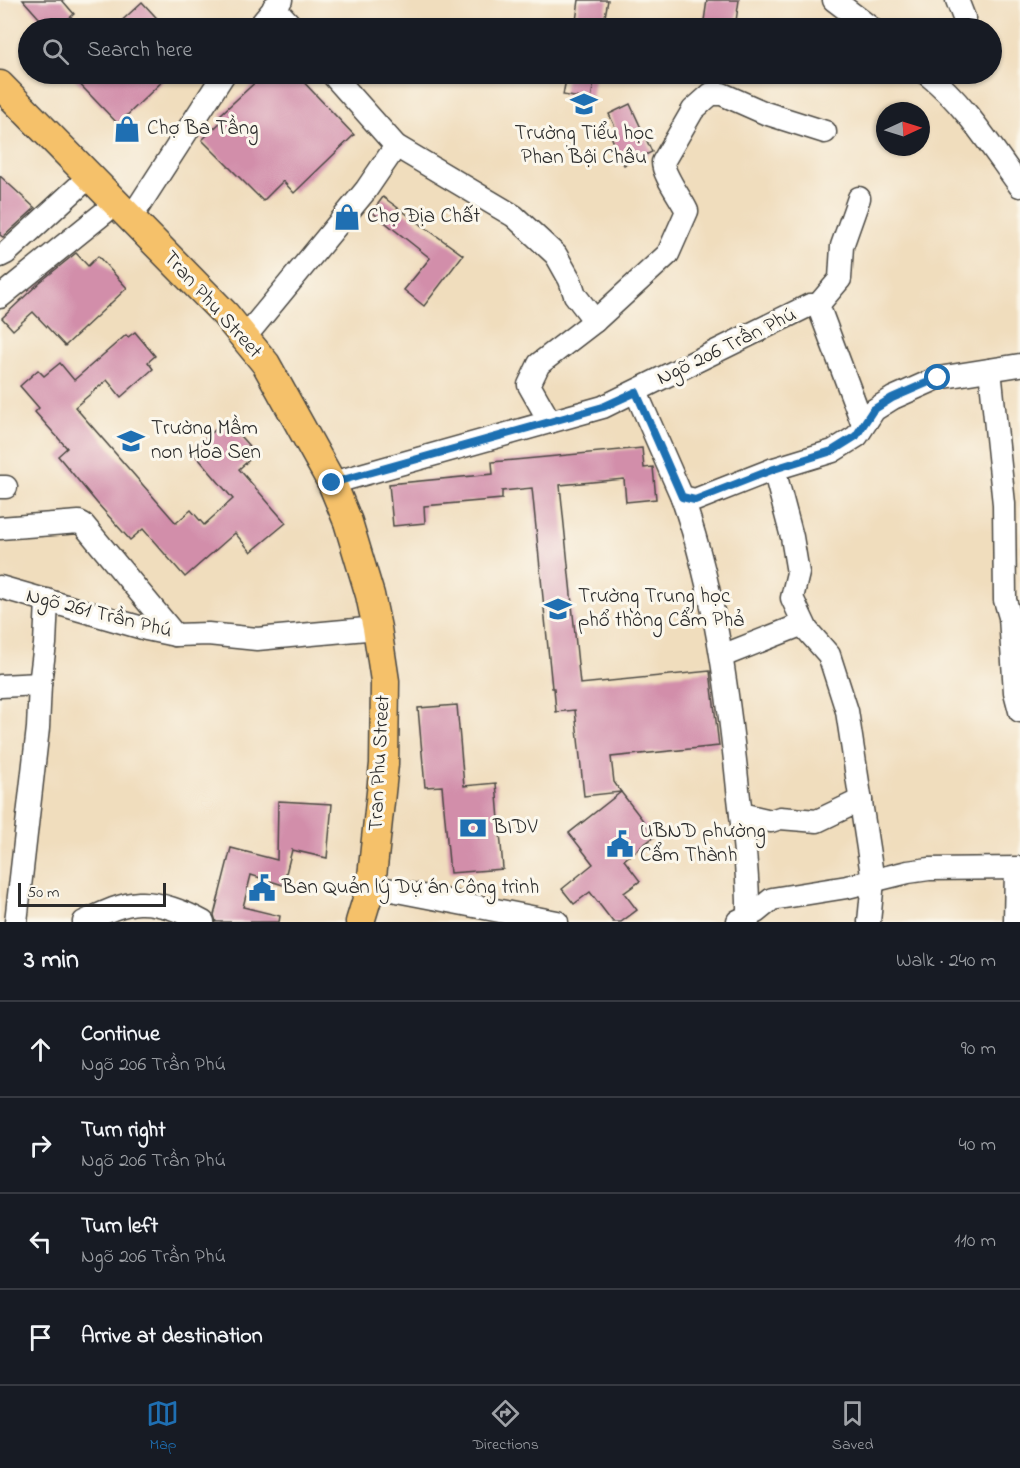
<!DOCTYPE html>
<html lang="en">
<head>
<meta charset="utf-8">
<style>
  body { margin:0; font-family:"Indie Flower",sans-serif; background:#242831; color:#f1f3f6 }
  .compass { position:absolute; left:876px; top:102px; width:54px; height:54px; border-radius:50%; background:#171b24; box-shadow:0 2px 4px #0004; rotate:86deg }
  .scale { position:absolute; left:18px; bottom:15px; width:148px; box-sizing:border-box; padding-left:6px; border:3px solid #2b2b2b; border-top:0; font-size:16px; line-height:21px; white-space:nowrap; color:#2b2b2b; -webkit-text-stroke:4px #fbf7ec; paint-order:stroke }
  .stop { position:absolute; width:18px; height:18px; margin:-14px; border:4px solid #1f6fb2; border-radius:50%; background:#fff }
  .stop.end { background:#1f6fb2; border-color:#fff; box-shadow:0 2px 6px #0008 }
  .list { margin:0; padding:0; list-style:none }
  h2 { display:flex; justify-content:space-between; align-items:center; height:78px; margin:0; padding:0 24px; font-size:26px }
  h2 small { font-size:20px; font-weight:400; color:#9ea1a6 }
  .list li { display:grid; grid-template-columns:39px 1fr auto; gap:18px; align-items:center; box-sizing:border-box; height:96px; padding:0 24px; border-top:2px solid #363941 }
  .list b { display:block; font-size:22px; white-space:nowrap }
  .list p { margin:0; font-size:20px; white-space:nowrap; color:#9ea1a6 }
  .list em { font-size:20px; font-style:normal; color:#9ea1a6 }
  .icon { flex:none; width:33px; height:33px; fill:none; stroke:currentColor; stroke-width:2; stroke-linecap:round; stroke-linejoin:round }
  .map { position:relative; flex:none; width:1020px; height:922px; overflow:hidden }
  .search { position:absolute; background:#171b24; box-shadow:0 2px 4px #0004; left:18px; right:18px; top:18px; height:66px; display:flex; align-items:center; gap:15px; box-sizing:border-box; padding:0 21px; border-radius:33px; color:#9ea1a6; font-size:22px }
  .sheet { height:462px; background:#171b24 }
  nav { display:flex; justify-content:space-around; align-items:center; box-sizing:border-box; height:84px; border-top:2px solid #363941; background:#171b24; font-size:16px; color:#9ea1a6 }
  nav a { display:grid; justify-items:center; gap:3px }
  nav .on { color:#1f6fb2 }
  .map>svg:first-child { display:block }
</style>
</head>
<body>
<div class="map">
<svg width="1020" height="922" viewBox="0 0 1020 922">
  <rect width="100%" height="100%" fill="#fbf7ec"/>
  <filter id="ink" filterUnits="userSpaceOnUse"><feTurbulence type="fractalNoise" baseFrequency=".0167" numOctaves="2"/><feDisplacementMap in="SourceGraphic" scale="12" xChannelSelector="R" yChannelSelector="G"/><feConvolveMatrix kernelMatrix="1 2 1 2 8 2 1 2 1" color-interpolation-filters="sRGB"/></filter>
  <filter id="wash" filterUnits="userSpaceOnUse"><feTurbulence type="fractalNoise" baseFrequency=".008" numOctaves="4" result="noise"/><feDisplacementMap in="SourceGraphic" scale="24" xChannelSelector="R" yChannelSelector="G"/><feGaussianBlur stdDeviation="1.35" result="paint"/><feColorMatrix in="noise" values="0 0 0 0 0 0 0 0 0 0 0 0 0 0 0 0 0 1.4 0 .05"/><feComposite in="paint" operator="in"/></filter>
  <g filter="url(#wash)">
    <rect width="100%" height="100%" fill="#f0ddbd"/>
    <g id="blocks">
      <g fill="#d28eaa">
        <path d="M 23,0 L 62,0 L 74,14 L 58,28 L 48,28 Z"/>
        <path d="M 579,0 L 608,0 L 603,28 L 575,28 Z"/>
        <path d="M 707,0 L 739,0 L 735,28 L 703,28 Z"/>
        <path d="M 142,2 L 166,28 L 114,28 Z"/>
        <path d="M 70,74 L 170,74 L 118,124 Z"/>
        <path d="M 264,74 L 296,74 L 354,135 L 294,193 L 283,181 L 263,201 L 202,140 L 224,119 L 220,115 Z"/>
        <path d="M 567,74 L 595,74 L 591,100 L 563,95 Z"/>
        <path d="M 630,104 L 652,152 L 624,165 L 609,132 L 616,129 L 609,114 Z"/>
        <path d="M 0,176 L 35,208 L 3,237 L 0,235 Z"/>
        <path d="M 383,197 L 463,255 L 424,306 L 404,290 L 430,258 L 372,212 Z"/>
        <path d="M 76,253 L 88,266 L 98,256 L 127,288 L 65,346 L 33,312 L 13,330 L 2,318 L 40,282 Z"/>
        <path d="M 135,332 L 155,356 L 148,362 L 153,369 L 121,397 L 107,380 L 75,407 L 176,523 L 191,510 L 204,525 L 233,499 L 192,451 L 226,420 L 256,454 L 239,469 L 286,523 L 251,552 L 235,533 L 185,577 L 143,529 L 130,540 L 97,503 L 58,456 L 67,448 L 35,412 L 39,408 L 20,386 L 38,370 L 44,376 L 60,363 L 74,380 L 126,335 L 128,337 Z"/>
        <path d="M 642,448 L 644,468 L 653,467 L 656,499 L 626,502 L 624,479 L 560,485 L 580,684 L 710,671 L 719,746 L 611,757 L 614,782 L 621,792 L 584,796 L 575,710 L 556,712 L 554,688 L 552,688 L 532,488 L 502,491 L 502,499 L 424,506 L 425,523 L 393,526 L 389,484 L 493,474 L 492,462 Z"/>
        <path d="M 457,705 L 464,786 L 496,783 L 503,869 L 450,873 L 442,786 L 425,787 L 418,708 Z"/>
        <path d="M 621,792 L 655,836 L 624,860 L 640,881 L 624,893 L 637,910 L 621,922 L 613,922 L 590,892 L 574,904 L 562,889 L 593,864 L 569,833 Z"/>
        <path d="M 278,801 L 332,804 L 327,858 L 292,850 L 283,885 L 251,875 L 243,907 L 280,916 L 279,922 L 216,922 L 214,915 L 231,848 L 277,860 Z"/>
      </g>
    </g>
  </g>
  <g filter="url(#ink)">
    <use href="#blocks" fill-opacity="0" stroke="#494641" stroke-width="1.5"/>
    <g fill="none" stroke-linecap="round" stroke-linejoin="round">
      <defs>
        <g id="minor">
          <path d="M 834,0 L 871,28"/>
          <path d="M 957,0 L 964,18"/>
          <path d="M 274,7 L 293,28"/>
          <path d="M 258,28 L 281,0"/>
          <path d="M 332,74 L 396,146 L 514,216 L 556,255 L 570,280 L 575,295 L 595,321"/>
          <path d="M 927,74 C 965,104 991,147 1020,186"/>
          <path d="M 131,218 L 224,74"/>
          <path d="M 0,256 L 6,253 L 90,176"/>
          <path d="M 0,297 L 115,204"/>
          <path d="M 818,305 L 863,425"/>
          <path d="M 818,305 L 840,279 L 842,246 L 859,198"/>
          <path d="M 245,337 L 366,190 L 396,146"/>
          <path d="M 990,370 L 1004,504 L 1005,600 L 1010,617 L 1015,692 L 1020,711"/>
          <path d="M 636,392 L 682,497 L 695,500 L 774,469 L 833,451 L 857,436 L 874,410 L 893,398 L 938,378 L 1020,365"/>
          <path d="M 550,422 L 529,385 L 539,364 L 595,321 L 668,254 L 687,211 C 681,198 663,175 663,162 L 693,110 L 711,94 L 722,94 L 765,113 L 825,132"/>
          <path d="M 774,469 L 792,537 L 798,573 L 792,598 L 807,630 L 829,655 L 847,711 L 873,881 L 869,922"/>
          <path d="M 332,483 L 603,407 L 810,305 L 818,305"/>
          <path d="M 0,487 L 6,487"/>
          <path d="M 682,497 C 715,591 728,690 738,789 C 743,833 749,878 748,922"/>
          <path d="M 0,528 L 79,522 L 83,524 L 175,635"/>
          <path d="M 0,587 L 146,629 L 175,635 L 208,634 L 257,639 L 377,628"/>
          <path d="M 722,656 L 803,624"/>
          <path d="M 0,686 L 40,684"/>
          <path d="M 741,814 L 771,821 L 780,818 L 817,821 L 861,800"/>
          <path d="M 371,886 L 557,922"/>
          <path d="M 738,921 L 756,912 L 772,899 L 847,887 L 908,872 L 929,869 L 1020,868"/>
          <path d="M 16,922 L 38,728 L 40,684 L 45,644 L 47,600"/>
          <path d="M 84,922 C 101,914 120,904 139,903 C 159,902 185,912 203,922"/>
          <path d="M 1015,922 L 1016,869"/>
        </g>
        <path id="major" d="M 0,85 L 225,314 L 266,364 L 332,483 L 348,522 L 370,595 L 377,628 L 385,681 L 384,764 L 371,886 L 360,922"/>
      </defs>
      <use href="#minor" stroke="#494641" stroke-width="25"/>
      <use href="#major" stroke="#494641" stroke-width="31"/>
      <use href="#minor" stroke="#fff" stroke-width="22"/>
      <use href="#major" stroke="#f5c16b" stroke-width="28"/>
    </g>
  </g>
  <g fill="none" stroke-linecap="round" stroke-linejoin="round" filter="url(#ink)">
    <path stroke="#1f6fb2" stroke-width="8" d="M 332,483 L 603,407 L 636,392 L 682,497 L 695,500 L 774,469 L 832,451 L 856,436 L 873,410 L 892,398 L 938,378"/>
  </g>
  <defs>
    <symbol id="school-bare" viewBox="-9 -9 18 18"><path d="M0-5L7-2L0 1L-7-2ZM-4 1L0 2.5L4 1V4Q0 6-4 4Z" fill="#1f6fb2" stroke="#fbf7ec" stroke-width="2.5" paint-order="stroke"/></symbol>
    <symbol id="shop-bare" viewBox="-9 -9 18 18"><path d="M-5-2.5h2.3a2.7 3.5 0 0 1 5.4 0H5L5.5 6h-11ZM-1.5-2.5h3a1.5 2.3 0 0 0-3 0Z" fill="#1f6fb2" stroke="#fbf7ec" stroke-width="2.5" paint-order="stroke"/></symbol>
    <symbol id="bank-bare" viewBox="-9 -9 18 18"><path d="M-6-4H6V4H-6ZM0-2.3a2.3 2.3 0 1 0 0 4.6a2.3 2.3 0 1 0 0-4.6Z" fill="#1f6fb2" stroke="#fbf7ec" stroke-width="2.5" paint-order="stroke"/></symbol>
    <symbol id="civic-bare" viewBox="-9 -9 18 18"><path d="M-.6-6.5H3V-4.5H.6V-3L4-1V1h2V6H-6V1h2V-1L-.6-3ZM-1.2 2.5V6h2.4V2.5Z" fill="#1f6fb2" stroke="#fbf7ec" stroke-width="2.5" paint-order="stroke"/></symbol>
  </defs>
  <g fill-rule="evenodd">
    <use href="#school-bare" x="565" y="85" width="38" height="38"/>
    <use href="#shop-bare" x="108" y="110" width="38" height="38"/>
    <use href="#shop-bare" x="328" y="198" width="38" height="38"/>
    <use href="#school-bare" x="112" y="422" width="38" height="38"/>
    <use href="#school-bare" x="539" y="590" width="38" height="38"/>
    <use href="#bank-bare" x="454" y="809" width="38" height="38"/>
    <use href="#civic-bare" x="601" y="825" width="38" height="38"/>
    <use href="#civic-bare" x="243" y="869" width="38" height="38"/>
  </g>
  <g text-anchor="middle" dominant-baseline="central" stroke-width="6" stroke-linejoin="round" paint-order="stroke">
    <g font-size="21" fill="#2b2b2b" stroke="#fbf7ec" text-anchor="start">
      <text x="147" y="129">Chợ Ba Tầng</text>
      <text x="584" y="134" text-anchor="middle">Trường Tiểu học<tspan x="584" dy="24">Phan Bội Châu</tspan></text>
      <text x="367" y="217">Chợ Địa Chất</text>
      <text x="151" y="429">Trường Mầm<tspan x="151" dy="24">non Hoa Sen</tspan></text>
      <text x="578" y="597">Trường Trung học<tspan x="578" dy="24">phổ thông Cẩm Phả</tspan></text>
      <text x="493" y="828">BIDV</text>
      <text x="640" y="832">UBND phường<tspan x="640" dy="24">Cẩm Thành</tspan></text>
      <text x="282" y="888">Ban Quản lý Dự án Công trình</text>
    </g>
    <g font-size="21" fill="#2b2b2b" stroke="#fbf7ec">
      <text transform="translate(212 305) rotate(48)">Tran Phu Street</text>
      <text transform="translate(727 347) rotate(-26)">Ngõ 206 Trần Phú</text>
      <text transform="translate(99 614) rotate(14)">Ngõ 261 Trần Phú</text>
      <text transform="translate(380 763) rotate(-87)">Tran Phu Street</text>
    </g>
  </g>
</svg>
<svg class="compass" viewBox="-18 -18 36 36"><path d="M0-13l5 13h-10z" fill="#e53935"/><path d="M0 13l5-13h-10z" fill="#9ea1a6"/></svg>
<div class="scale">50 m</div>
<div class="stop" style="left:938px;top:378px"></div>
<div class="stop end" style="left:332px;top:483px"></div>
<div class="search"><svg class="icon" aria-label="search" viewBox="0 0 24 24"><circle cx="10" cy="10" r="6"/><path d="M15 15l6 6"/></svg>Search here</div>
</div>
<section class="sheet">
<h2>3 min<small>Walk · 240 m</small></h2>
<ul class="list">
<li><svg class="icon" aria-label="ahead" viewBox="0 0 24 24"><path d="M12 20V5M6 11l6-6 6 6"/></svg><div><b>Continue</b><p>Ngõ 206 Trần Phú</p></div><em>90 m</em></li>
<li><svg class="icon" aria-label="right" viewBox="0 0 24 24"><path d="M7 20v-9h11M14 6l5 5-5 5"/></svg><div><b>Turn right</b><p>Ngõ 206 Trần Phú</p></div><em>40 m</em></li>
<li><svg class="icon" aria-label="left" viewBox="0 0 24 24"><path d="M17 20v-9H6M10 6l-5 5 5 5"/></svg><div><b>Turn left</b><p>Ngõ 206 Trần Phú</p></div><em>110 m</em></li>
<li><svg class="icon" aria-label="arrive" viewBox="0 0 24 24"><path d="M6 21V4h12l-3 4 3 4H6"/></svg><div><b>Arrive at destination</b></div></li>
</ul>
</section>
<nav>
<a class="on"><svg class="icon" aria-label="map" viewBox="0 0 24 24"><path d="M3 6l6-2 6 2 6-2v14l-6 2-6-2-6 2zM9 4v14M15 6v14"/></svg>Map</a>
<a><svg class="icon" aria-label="directions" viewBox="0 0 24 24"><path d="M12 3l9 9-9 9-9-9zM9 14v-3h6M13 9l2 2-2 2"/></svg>Directions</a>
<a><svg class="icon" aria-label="saved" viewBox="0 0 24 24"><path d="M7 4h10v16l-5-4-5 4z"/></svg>Saved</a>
</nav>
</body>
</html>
